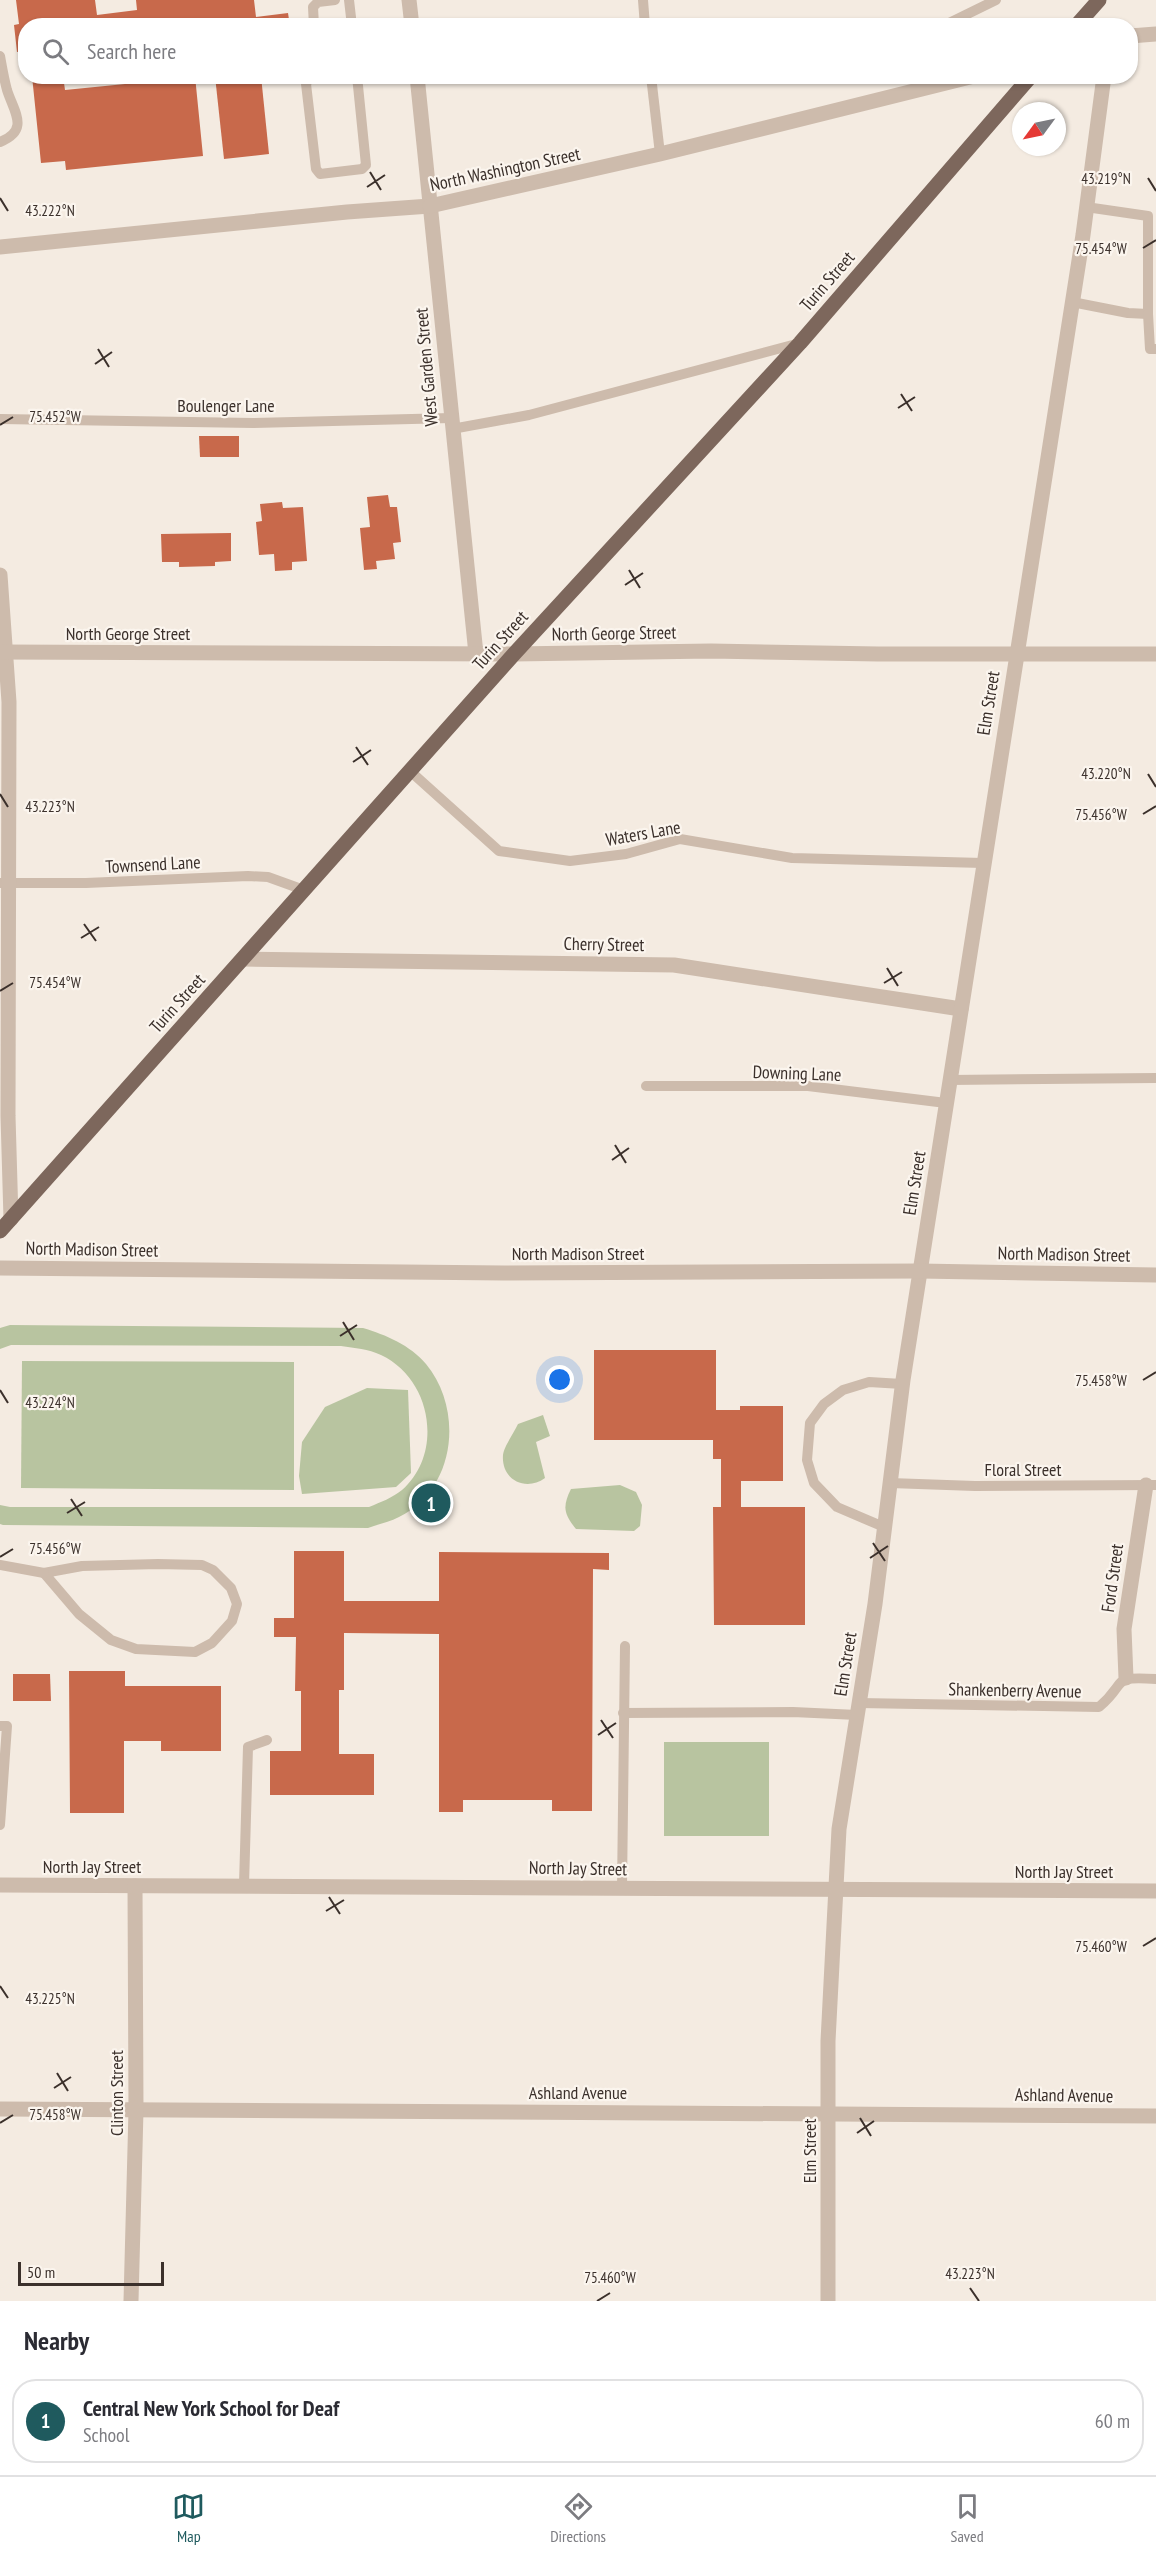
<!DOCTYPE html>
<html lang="en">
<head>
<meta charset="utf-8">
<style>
  body { margin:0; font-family:"PT Sans Narrow",sans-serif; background:#f2f2f3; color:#2b2b33 }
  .compass { position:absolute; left:1012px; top:102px; width:54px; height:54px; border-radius:50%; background:#fff; box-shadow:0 2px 4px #0004; rotate:237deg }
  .scale { position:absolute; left:18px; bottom:15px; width:146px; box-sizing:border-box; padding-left:6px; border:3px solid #3b302b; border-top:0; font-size:16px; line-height:21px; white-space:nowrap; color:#3b302b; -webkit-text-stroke:4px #fbf5ee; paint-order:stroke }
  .you { position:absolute; left:560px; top:1380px; width:21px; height:21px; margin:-15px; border:4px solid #fff; border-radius:50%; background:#1a73e8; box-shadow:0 0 0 9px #1a73e833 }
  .badge { display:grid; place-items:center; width:39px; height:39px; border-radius:50%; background:#1f5a5e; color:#fff; font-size:20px; font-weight:700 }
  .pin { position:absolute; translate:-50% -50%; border:3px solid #fff; box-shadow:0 2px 6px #0006 }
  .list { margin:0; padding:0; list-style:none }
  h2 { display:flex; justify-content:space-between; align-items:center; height:78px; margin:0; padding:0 24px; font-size:26px }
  h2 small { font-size:20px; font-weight:400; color:#7c7c81 }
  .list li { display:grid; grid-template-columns:39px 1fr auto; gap:18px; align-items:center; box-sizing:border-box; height:84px; margin:0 12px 12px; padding:0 12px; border:2px solid #e1e1e2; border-radius:24px }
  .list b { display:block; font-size:22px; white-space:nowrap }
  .list p { margin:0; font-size:20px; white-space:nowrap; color:#7c7c81 }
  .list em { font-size:20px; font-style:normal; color:#7c7c81 }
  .icon { flex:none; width:33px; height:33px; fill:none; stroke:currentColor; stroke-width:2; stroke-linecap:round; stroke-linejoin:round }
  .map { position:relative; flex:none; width:1156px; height:2301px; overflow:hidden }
  .search { position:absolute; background:#fff; box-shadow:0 2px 4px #0004; left:18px; right:18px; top:18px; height:66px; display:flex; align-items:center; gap:15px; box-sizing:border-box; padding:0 21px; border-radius:24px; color:#7c7c81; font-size:22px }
  .sheet { height:174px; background:#fff }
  nav { display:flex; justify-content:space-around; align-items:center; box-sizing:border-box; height:84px; border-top:2px solid #e1e1e2; background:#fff; font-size:16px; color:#7c7c81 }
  nav a { display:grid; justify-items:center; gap:3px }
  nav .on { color:#1f5a5e }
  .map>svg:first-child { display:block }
</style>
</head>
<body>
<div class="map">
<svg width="1156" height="2301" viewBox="0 0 1156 2301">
  <rect width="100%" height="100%" fill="#f4ebe1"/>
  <g fill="#b8c4a0">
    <path d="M 10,1325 L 363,1328 C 386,1335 410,1345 426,1364 C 464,1410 456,1489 399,1517 C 390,1522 378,1524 368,1528 L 3,1525 L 0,1524 L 0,1505 L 10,1507 L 369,1507 C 381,1502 392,1498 402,1490 C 444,1453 432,1379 381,1355 C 368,1349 355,1348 341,1346 L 11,1345 L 0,1349 L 0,1328 Z"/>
    <path d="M 22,1361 L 294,1362 L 294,1490 L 21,1488 Z"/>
    <path d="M 367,1388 L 408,1390 L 411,1473 L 396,1487 L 302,1494 L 299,1476 L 302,1442 L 325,1407 Z"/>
    <path d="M 543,1415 L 550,1436 L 536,1442 L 545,1478 C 526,1492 501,1480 503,1455 C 504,1446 514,1433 518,1424 Z"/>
    <path d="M 620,1485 L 636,1492 L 642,1505 L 640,1526 L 634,1531 L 576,1529 C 564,1514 562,1507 571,1489 Z"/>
    <rect x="664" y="1742" width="105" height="94"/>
  </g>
  <g fill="#c8694b">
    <path d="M 16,0 L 95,0 L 97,15 L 137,10 L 136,0 L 254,0 L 256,17 L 288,13 L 290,26 L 26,26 L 26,51 L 17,52 L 14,25 L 19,24 Z"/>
    <path d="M 32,76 L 63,76 L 65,90 L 145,82 L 144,76 L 195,76 L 203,156 L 66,170 L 65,161 L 41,163 Z"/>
    <path d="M 215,76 L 261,76 L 269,154 L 224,159 Z"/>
    <path d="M 199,436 L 239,436 L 239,457 L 200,457 Z"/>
    <path d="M 388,495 L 390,507 L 397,507 L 401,542 L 393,543 L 395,559 L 376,561 L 377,569 L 364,570 L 360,528 L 370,527 L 367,497 Z"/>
    <path d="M 282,502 L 283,508 L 303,507 L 307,561 L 292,562 L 292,570 L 275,571 L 274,554 L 259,555 L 256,522 L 262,521 L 260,504 Z"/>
    <path d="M 231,533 L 231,561 L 215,562 L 215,566 L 179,567 L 179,562 L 162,562 L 161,534 Z"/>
    <path d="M 594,1350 L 716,1350 L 716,1410 L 740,1410 L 740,1406 L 783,1406 L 783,1481 L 741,1481 L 741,1507 L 805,1507 L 805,1625 L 714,1625 L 713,1507 L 721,1507 L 721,1459 L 713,1459 L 713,1440 L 594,1440 Z"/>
    <path d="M 294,1551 L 344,1551 L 344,1601 L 439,1601 L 439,1552 L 609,1553 L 609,1570 L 593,1569 L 592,1811 L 552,1811 L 552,1800 L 463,1800 L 463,1812 L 439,1812 L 439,1634 L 344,1633 L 344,1690 L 339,1690 L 339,1754 L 374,1754 L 374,1795 L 270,1795 L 270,1751 L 301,1751 L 301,1691 L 295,1691 L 296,1637 L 274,1637 L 274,1618 L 294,1618 Z"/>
    <path d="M 69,1671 L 125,1671 L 125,1686 L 221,1686 L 221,1751 L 161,1751 L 161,1741 L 124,1741 L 124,1813 L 70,1813 Z"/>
    <path d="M 13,1674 L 50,1674 L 51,1701 L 13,1701 Z"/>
  </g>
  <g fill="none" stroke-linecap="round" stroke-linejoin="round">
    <g stroke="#cdbbac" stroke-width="10">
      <path d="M 349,0 L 352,26"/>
      <path d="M 643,0 L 645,26"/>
      <path d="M 314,26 L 313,7 L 318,2 L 335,0"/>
      <path d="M 943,26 L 996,0"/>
      <path d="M 0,56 C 2,67 4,79 7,90 C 14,112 30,130 0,142"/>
      <path d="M 310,76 L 306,84 L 316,169 L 320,174 L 362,169 L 366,165 L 357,76"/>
      <path d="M 651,76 L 660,154"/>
      <path d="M 1072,302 L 1128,313 L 1148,314 L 1148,216 L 1086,207"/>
      <path d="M 1148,314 L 1150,349 L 1156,349"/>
      <path d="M 0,419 L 253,423 L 451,418"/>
      <path d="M 452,429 L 529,415 L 800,343"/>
      <path d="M 410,771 L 499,851 L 570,861 L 626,854 L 680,839 L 792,858 L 983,863"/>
      <path d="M 0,883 L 86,883 L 248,876 L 268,877 L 304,890"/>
      <path d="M 950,1080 L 1156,1078"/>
      <path d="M 646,1086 L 808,1086 L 946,1103"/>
      <path d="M 890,1483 L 975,1486 L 1156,1485"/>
      <path d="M 884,1527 L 837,1507 L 814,1483 L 807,1460 L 810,1423 L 824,1404 L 843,1390 L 869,1382 L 902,1384"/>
      <path d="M 158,1564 L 202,1565 L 213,1570 L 231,1588 L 237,1604 L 232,1621 L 212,1643 L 195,1652 L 136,1649 L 111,1640 L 79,1614 L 44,1573 L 82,1566 Z"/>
      <path d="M 0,1565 L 44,1573"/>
      <path d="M 859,1703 L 1099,1707 C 1129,1682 1108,1676 1156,1679"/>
      <path d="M 623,1713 L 793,1712 L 857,1715"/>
      <path d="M 0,1726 L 7,1726 L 0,1825"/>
      <path d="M 244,1885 L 248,1747 L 267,1740"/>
      <path d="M 622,1888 L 625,1646"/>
    </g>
    <g stroke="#cdbbac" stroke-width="15">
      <path d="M 0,247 L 347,212 L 430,206"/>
      <path d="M 0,575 L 9,702 L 8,1116 L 11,1219"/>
      <path d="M 243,959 L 674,965 L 961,1009"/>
      <path d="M 1126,1678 L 1124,1629 L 1146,1485"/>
      <path d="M 0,1885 L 1156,1891"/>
      <path d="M 0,2109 L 1156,2116"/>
      <path d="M 131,2301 L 136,2110 L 135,1886"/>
      <path d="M 828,2301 L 828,2041 L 839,1829 L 875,1604 L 903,1380 L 1083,235 L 1104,76"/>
    </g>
    <g stroke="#cdbbac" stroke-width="15">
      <path d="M 409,0 L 412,26"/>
      <path d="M 1130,36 L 1156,34"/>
      <path d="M 417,76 L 476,654"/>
      <path d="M 430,206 L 660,154 L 974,76"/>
      <path d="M 0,652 L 514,654 L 711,651 L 878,654 L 1156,654"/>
      <path d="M 0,1268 L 504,1273 L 920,1271 L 1156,1275"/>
    </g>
    <g stroke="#7d675c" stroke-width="15">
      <path d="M 1076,26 L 1099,0"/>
      <path d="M 0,1231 L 514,654 L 800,343 L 1031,76"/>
    </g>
  </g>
  <path fill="none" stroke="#3b302b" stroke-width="2" d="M 370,172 L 381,190M 1148,178 L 1156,191M 367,187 L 385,175M 0,198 L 8,211M 1143,248 L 1156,240M 98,349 L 109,367M 95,364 L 112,352M 901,394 L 912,411M 898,408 L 915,397M 0,425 L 13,417M 629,570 L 640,588M 625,585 L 643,573M 356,747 L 368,765M 353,762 L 371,750M 1148,774 L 1156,787M 0,794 L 8,807M 1143,814 L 1156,806M 84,924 L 96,941M 81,938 L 99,927M 887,968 L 898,986M 884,983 L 902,972M 0,991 L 13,983M 615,1145 L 626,1163M 612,1160 L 629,1148M 343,1322 L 354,1340M 340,1336 L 357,1325M 1143,1380 L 1156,1372M 0,1390 L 8,1403M 71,1499 L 82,1516M 67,1513 L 85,1502M 873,1543 L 885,1561M 0,1557 L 13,1549M 870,1558 L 888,1546M 601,1720 L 613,1738M 598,1735 L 616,1723M 329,1897 L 340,1914M 326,1911 L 344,1900M 1143,1946 L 1156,1938M 0,1986 L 8,1998M 57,2073 L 68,2091M 54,2088 L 71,2077M 860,2118 L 871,2136M 0,2123 L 13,2115M 857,2133 L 874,2121M 970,2288 L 979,2301M 597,2301 L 610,2293"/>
  <g text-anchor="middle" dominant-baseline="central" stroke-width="4.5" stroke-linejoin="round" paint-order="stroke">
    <g font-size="18" fill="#3b302b" stroke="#fbf5ee">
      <text transform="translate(505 169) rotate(-12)">North Washington Street</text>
      <text transform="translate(827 281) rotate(-49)">Turin Street</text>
      <text transform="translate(426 367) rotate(-95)">West Garden Street</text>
      <text x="226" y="405">Boulenger Lane</text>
      <text x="128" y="633">North George Street</text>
      <text transform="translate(614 633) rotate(-1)">North George Street</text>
      <text transform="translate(500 640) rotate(-48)">Turin Street</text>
      <text transform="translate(988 703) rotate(-81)">Elm Street</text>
      <text transform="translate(643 833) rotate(-10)">Waters Lane</text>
      <text transform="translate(153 864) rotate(-3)">Townsend Lane</text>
      <text transform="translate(604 944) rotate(1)">Cherry Street</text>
      <text transform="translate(177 1003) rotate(-48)">Turin Street</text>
      <text transform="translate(797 1073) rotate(2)">Downing Lane</text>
      <text transform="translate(914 1183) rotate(-81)">Elm Street</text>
      <text transform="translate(92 1249) rotate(1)">North Madison Street</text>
      <text x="578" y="1253">North Madison Street</text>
      <text transform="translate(1064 1254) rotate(1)">North Madison Street</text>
      <text x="1023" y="1469">Floral Street</text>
      <text transform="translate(1112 1578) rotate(-82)">Ford Street</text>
      <text transform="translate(845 1664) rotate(-81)">Elm Street</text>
      <text transform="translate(1015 1690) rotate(1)">Shankenberry Avenue</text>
      <text x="92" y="1866">North Jay Street</text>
      <text transform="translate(578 1868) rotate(1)">North Jay Street</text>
      <text x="1064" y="1871">North Jay Street</text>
      <text x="578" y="2092">Ashland Avenue</text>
      <text transform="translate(116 2093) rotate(-90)">Clinton Street</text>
      <text transform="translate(1064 2095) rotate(1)">Ashland Avenue</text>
      <text transform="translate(809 2151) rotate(-90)">Elm Street</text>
    </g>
  </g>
  <g font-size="15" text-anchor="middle" fill="#3b302b" stroke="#fbf5ee" stroke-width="4.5" stroke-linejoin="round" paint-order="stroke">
    <text x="1106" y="184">43.219°N</text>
    <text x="50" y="216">43.222°N</text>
    <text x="1101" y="254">75.454°W</text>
    <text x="55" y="422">75.452°W</text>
    <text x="1106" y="779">43.220°N</text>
    <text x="50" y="812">43.223°N</text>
    <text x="1101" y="820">75.456°W</text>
    <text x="55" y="988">75.454°W</text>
    <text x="1101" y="1386">75.458°W</text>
    <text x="50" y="1408">43.224°N</text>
    <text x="55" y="1554">75.456°W</text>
    <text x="1101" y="1952">75.460°W</text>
    <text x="50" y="2004">43.225°N</text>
    <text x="55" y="2120">75.458°W</text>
    <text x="970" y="2279">43.223°N</text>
    <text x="610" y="2283">75.460°W</text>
  </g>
</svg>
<svg class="compass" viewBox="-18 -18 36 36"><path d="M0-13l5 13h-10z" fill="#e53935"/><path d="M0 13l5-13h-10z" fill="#7c7c81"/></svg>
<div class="scale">50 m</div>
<div class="you"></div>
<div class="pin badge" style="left:431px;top:1503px">1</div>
<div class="search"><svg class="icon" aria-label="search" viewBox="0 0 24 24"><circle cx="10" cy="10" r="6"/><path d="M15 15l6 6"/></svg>Search here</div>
</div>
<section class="sheet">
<h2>Nearby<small></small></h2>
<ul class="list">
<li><span class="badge">1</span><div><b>Central New York School for Deaf</b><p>School</p></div><em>60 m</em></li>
</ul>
</section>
<nav>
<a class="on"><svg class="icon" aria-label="map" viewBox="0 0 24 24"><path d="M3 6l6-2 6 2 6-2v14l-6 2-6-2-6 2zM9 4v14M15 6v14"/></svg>Map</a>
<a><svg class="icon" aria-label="directions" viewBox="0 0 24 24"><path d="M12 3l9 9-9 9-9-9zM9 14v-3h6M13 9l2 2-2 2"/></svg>Directions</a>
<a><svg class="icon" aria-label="saved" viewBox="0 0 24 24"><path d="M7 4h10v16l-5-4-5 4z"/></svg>Saved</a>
</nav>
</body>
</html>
